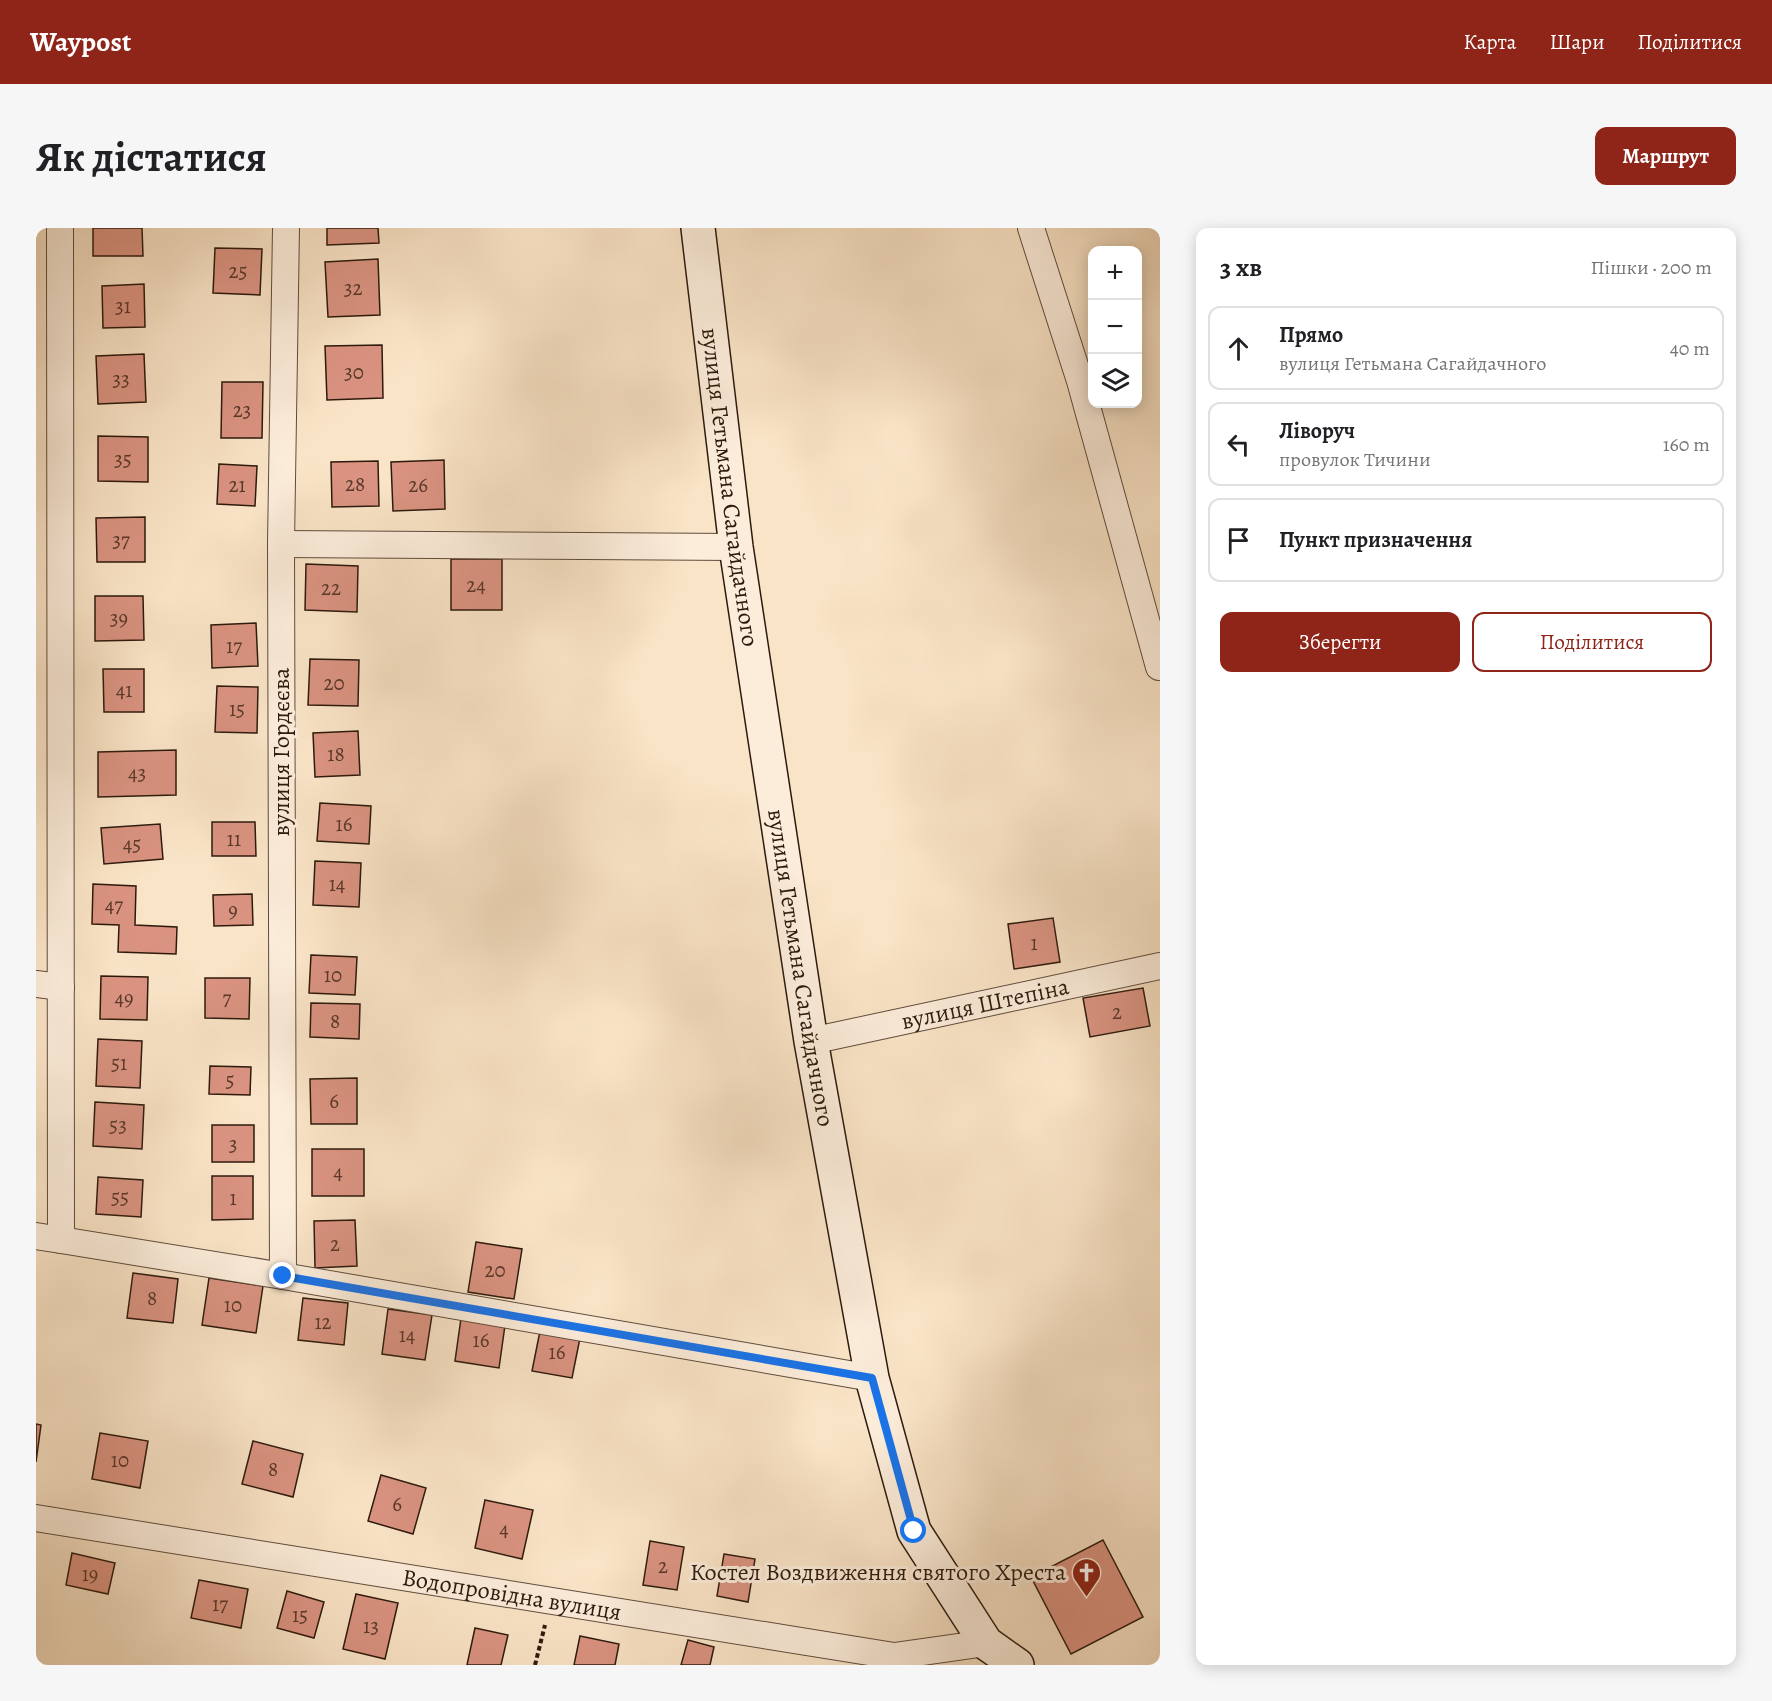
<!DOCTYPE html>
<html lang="uk">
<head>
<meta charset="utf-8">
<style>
  body { margin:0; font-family:Alegreya,serif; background:#f6f6f6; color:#202124 }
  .controls { position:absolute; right:18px; top:18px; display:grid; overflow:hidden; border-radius:12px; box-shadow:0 3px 15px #0003 }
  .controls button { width:54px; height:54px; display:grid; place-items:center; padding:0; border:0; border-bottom:2px solid #e0e0e0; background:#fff; color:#202124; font:30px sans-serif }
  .stop { position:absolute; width:18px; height:18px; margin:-14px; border:4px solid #1a73e8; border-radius:50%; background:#fff }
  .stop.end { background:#1a73e8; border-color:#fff; box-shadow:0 2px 6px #0008 }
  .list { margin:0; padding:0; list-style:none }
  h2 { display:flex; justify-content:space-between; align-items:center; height:78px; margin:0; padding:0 24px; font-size:26px }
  h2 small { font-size:20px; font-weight:400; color:#757577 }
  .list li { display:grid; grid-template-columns:39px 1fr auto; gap:18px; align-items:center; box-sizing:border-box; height:84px; margin:0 12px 12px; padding:0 12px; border:2px solid #e0e0e0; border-radius:12px }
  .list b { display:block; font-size:22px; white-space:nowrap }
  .list p { margin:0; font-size:20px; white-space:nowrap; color:#757577 }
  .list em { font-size:20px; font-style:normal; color:#757577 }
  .actions { display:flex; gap:12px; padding:18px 24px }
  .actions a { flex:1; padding:14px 0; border:2px solid #8f2418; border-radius:12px; text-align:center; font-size:21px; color:#8f2418 }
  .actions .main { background:#8f2418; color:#fff }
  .icon { flex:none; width:33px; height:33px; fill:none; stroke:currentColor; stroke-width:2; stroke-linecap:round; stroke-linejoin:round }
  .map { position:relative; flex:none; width:1124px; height:1437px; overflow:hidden; border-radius:12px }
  header { display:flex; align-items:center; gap:36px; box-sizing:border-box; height:84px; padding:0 30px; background:#8f2418; color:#fff }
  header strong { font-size:28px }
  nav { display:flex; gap:33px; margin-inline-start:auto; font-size:21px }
  .intro { display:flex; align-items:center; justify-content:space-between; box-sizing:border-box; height:144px; padding:0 36px }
  h1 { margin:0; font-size:42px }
  .button { padding:15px 27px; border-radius:12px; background:#8f2418; color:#fff; font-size:21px; font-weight:700 }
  main { display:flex; gap:36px; padding:0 36px }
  aside { flex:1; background:#fff; border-radius:12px; box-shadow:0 3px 15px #0003 }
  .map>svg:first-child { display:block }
</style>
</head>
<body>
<header>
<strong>Waypost</strong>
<nav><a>Карта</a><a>Шари</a><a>Поділитися</a></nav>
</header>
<div class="intro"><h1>Як дістатися</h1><a class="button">Маршрут</a></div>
<main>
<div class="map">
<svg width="1124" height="1437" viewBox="0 0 1124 1437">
  <rect width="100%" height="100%" fill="#fae4c7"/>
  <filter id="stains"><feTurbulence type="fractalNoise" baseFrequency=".00333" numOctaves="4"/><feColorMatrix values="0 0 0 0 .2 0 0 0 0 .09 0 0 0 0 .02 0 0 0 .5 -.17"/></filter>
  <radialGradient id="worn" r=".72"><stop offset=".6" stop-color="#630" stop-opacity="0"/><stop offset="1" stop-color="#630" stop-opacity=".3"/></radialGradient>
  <g fill="#da9381" stroke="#2d1a0d" stroke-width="1.5">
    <path d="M 57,0 L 106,0 L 107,28 L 57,28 Z"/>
    <path d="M 291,0 L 342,0 L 343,15 L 291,17 Z"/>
    <path d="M 179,20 L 226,21 L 224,67 L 177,65 Z"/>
    <path d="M 342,31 L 344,87 L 292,89 L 289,34 Z"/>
    <path d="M 108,56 L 109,99 L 67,100 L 66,58 Z"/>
    <path d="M 346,117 L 347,170 L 291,172 L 289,118 Z"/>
    <path d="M 108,126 L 110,174 L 62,176 L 60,128 Z"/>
    <path d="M 186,154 L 227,154 L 226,210 L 185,210 Z"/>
    <path d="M 62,208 L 112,209 L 112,254 L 62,253 Z"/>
    <path d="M 408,232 L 409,281 L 357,283 L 355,234 Z"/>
    <path d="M 342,233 L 343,278 L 296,279 L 295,234 Z"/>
    <path d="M 183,236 L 221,238 L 219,278 L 181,276 Z"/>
    <path d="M 109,289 L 109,334 L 61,334 L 60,290 Z"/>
    <rect x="415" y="331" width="51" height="51"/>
    <path d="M 270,336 L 322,338 L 321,384 L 269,382 Z"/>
    <path d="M 59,368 L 107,368 L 108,412 L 59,413 Z"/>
    <path d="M 220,395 L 222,438 L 176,440 L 175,397 Z"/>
    <path d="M 274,431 L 323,432 L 322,478 L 272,477 Z"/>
    <path d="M 67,441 L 108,441 L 108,484 L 68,484 Z"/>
    <path d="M 181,458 L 222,459 L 221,505 L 179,504 Z"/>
    <path d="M 322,503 L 324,547 L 279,549 L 277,505 Z"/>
    <path d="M 140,522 L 140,567 L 62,569 L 62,524 Z"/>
    <path d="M 284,575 L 335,578 L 333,616 L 281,613 Z"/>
    <path d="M 176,594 L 219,594 L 220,628 L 176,628 Z"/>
    <path d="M 124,596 L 127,631 L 68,636 L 65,600 Z"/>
    <path d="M 279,633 L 325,635 L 323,679 L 277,677 Z"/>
    <path d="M 57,656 L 100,658 L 99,697 L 141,699 L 140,726 L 82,724 L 83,697 L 56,696 Z"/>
    <path d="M 216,666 L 217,697 L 178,698 L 177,667 Z"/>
    <path d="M 1017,690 L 1024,734 L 978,741 L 972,696 Z"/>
    <path d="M 275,727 L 321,729 L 319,767 L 273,765 Z"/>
    <path d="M 65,748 L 112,749 L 111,792 L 64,791 Z"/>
    <path d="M 169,750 L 214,750 L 213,791 L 169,790 Z"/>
    <path d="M 1107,760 L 1114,798 L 1054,809 L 1047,770 Z"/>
    <path d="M 275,775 L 324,776 L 323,811 L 274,809 Z"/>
    <path d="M 62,811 L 106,813 L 104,860 L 60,858 Z"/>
    <path d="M 174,838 L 215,839 L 214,867 L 173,866 Z"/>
    <path d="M 321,850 L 321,896 L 275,896 L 274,851 Z"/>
    <path d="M 59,874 L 108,877 L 106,921 L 57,918 Z"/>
    <rect x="176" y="897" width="42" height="37"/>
    <rect x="276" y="921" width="52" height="47"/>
    <path d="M 176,948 L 217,948 L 217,991 L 176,992 Z"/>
    <path d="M 62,949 L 107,952 L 105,989 L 60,986 Z"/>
    <path d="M 319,992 L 321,1038 L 279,1040 L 278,993 Z"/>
    <path d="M 440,1014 L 486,1021 L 478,1071 L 432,1064 Z"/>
    <path d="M 97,1045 L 142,1051 L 137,1095 L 91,1090 Z"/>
    <path d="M 173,1050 L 227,1058 L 220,1105 L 166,1097 Z"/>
    <path d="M 267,1070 L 312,1075 L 308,1117 L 262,1112 Z"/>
    <path d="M 352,1081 L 396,1087 L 389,1132 L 346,1126 Z"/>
    <path d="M 426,1083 L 470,1090 L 463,1140 L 419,1133 Z"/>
    <path d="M 505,1098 L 545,1105 L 536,1150 L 496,1143 Z"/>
    <path d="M 0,1196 L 5,1197 L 0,1234 Z"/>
    <path d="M 64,1205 L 112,1213 L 104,1260 L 56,1251 Z"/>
    <path d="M 217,1213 L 267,1226 L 257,1269 L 206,1256 Z"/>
    <path d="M 345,1247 L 390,1260 L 377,1306 L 332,1293 Z"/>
    <path d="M 449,1272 L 497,1282 L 486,1331 L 439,1320 Z"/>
    <path d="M 1067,1312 L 1107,1389 L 1035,1426 L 995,1349 Z"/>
    <path d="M 614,1313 L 648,1319 L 641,1362 L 607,1357 Z"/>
    <path d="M 36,1325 L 79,1335 L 72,1366 L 30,1357 Z"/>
    <path d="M 688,1326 L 719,1331 L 712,1374 L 681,1368 Z"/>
    <path d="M 163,1352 L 212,1361 L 205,1400 L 155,1390 Z"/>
    <path d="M 251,1363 L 288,1374 L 278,1410 L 241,1400 Z"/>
    <path d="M 320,1366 L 362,1375 L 349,1431 L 307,1421 Z"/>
    <path d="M 439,1400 L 472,1407 L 465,1437 L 431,1437 Z"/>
    <path d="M 544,1408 L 583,1416 L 579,1437 L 538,1437 Z"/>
    <path d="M 652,1412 L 678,1419 L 674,1437 L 645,1437 Z"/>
  </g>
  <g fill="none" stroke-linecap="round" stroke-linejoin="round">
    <defs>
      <g id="minor">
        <path d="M 995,0 L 1044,153 L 1123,439"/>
        <path d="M 245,316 L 700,319"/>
        <path d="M 0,756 L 25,759"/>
        <path id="s1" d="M 775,813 L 1124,738"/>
        <path d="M 0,1008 L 25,1012 L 24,0"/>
        <path d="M 25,1012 L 247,1048 L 836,1150"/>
        <path d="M 247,1048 L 245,316 L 250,0"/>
        <path id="s2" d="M 0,1290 L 858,1428 L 950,1415"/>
      </g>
      <g id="secondary">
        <path id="s3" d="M 662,0 L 700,319 L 775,813 L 836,1150 L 878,1303 L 950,1415 L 981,1437"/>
      </g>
    </defs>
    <use href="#minor" stroke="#604c3c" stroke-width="28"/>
    <use href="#secondary" stroke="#2d1a0d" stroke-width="36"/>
    <path stroke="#2d1a0d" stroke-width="4" stroke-dasharray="4.5 3" stroke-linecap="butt" d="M 499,1437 L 509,1397"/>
    <use href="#minor" stroke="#fceddb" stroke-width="26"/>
    <use href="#secondary" stroke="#fceddb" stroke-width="33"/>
  </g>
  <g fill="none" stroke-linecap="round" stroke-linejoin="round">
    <path stroke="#1a73e8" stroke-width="8" d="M 247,1048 L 836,1150 L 878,1303"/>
  </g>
  <defs>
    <symbol id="church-pin" viewBox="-11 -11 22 30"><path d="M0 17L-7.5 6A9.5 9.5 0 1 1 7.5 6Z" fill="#8f2418" stroke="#fceddb"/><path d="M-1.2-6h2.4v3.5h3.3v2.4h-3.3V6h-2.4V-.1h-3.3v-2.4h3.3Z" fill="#fff"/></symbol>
  </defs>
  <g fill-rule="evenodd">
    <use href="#church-pin" x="1034" y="1328" width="33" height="45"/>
  </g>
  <g text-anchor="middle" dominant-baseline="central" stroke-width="6" stroke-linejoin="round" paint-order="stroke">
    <g font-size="21" fill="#58382a">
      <text x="202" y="43">25</text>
      <text x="317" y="60">32</text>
      <text x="87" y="78">31</text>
      <text x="318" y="144">30</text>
      <text x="85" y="151">33</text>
      <text x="206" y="182">23</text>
      <text x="87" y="231">35</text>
      <text x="319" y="256">28</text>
      <text x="201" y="257">21</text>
      <text x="382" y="257">26</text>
      <text x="85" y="312">37</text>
      <text x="440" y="357">24</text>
      <text x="295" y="360">22</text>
      <text x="83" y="390">39</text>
      <text x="198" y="418">17</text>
      <text x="298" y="455">20</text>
      <text x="88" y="462">41</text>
      <text x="201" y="481">15</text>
      <text x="300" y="526">18</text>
      <text x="101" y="545">43</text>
      <text x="308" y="596">16</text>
      <text x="198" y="611">11</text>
      <text x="96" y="616">45</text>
      <text x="301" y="656">14</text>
      <text x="78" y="677">47</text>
      <text x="197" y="682">9</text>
      <text x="998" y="715">1</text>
      <text x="297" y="747">10</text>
      <text x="88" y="770">49</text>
      <text x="191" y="770">7</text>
      <text x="1081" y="784">2</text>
      <text x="299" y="793">8</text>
      <text x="83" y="835">51</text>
      <text x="194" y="852">5</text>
      <text x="298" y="873">6</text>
      <text x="82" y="897">53</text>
      <text x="197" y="916">3</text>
      <text x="302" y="944">4</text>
      <text x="84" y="969">55</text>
      <text x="197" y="970">1</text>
      <text x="299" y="1016">2</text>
      <text x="459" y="1042">20</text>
      <text x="116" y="1070">8</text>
      <text x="197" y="1077">10</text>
      <text x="287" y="1094">12</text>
      <text x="371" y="1107">14</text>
      <text x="445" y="1112">16</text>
      <text x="521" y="1124">16</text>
      <text x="84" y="1232">10</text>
      <text x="237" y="1241">8</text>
      <text x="361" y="1276">6</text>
      <text x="468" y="1301">4</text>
      <text x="627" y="1338">2</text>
      <text x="54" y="1346">19</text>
      <text x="184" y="1376">17</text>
      <text x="264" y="1387">15</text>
      <text x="335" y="1398">13</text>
    </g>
    <g font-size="24" fill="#2d1a0d" stroke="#fceddb">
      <text stroke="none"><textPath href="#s3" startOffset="261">вулиця Гетьмана Сагайдачного</textPath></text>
      <text transform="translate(245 524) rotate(-90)">вулиця Гордєєва</text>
      <text stroke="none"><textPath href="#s3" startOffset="747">вулиця Гетьмана Сагайдачного</textPath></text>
      <text stroke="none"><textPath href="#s1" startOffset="178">вулиця Штепіна</textPath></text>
      <text stroke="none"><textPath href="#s2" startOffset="482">Водопровідна вулиця</textPath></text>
    </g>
    <g font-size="24" fill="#2d1a0d" stroke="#fceddb" text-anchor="end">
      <text x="1030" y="1344">Костел Воздвиження святого Хреста</text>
    </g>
  </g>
  <rect width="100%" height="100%" filter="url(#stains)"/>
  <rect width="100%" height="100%" fill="url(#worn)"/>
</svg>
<div class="controls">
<button>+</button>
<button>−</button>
<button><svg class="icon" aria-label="layers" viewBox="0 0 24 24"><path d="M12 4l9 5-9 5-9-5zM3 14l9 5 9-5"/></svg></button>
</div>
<div class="stop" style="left:878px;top:1303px"></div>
<div class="stop end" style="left:247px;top:1048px"></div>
</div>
<aside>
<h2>3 хв<small>Пішки · 200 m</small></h2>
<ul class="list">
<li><svg class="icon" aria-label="ahead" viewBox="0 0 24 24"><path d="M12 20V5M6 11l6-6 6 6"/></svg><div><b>Прямо</b><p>вулиця Гетьмана Сагайдачного</p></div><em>40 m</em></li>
<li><svg class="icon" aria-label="left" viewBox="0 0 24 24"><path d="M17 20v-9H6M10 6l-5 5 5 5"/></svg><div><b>Ліворуч</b><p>провулок Тичини</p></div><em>160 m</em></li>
<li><svg class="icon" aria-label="arrive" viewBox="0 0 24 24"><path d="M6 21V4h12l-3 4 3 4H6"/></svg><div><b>Пункт призначення</b></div></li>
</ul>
<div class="actions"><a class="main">Зберегти</a><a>Поділитися</a></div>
</aside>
</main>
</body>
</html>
